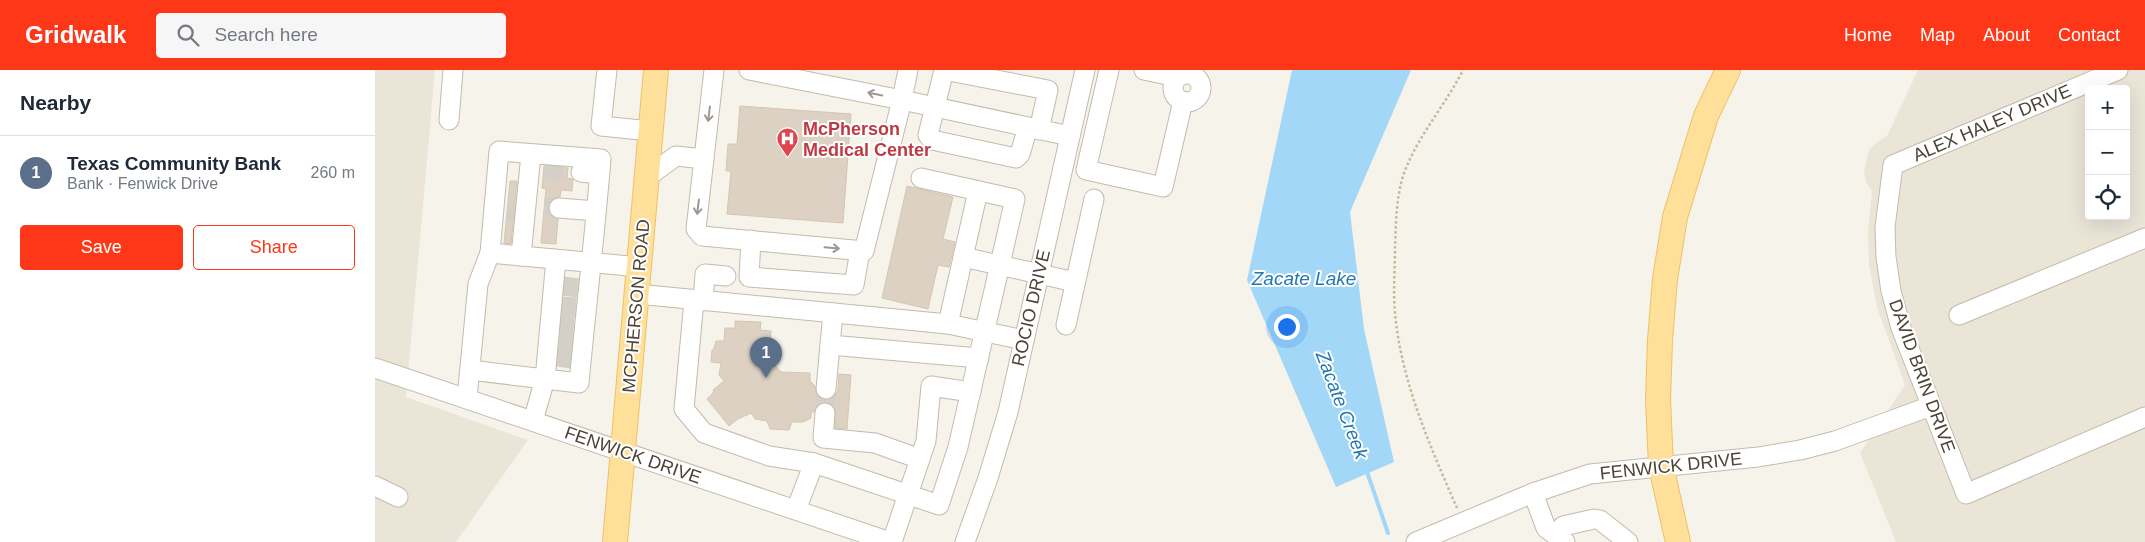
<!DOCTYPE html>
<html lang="en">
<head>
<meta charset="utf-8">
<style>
  body { margin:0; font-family:Arial,sans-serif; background:#f6f6f7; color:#1f2937 }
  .controls { position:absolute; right:15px; top:15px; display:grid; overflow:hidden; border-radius:5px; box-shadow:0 5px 20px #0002 }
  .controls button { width:45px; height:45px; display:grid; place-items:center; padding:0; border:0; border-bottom:1px solid #e0e1e3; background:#fff; color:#1f2937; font:25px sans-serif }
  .you { position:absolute; left:911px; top:256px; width:18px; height:18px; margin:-12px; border:4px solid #fff; border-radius:50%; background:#1a73e8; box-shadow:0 0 0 8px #1a73e833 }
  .badge { display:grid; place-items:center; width:32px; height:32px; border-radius:50%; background:#ff3719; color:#fff; font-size:16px; font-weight:700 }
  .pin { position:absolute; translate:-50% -41px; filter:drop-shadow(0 1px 2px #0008) }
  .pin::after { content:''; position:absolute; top:26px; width:18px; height:15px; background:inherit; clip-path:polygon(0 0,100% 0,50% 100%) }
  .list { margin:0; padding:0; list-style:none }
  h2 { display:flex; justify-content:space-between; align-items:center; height:65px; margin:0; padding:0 20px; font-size:21px }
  h2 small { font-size:16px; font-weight:400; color:#747a83 }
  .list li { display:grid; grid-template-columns:32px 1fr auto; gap:15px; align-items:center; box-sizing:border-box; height:75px; padding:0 20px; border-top:1px solid #e0e1e3 }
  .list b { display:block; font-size:19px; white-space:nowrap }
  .list p { margin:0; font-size:16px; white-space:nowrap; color:#747a83 }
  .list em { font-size:16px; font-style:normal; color:#747a83 }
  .actions { display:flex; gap:10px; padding:15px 20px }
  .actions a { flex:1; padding:11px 0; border:1px solid #ff3719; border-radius:5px; text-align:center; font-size:18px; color:#ff3719 }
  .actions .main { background:#ff3719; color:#fff }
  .icon { flex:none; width:28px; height:28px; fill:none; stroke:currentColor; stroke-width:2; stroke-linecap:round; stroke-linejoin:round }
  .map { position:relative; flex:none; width:1770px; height:472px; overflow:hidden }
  header { display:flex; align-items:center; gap:30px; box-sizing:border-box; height:70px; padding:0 25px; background:#ff3719; color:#fff }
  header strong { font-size:24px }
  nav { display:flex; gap:28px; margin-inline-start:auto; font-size:18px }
  .search { width:350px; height:45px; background:#f6f6f7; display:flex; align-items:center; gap:12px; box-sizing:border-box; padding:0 18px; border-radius:5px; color:#747a83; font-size:19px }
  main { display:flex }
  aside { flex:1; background:#fff }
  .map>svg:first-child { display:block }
</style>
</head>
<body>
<header>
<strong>Gridwalk</strong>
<div class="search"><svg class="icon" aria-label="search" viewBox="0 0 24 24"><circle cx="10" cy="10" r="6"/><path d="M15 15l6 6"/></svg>Search here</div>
<nav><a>Home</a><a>Map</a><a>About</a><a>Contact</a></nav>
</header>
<main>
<aside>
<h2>Nearby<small></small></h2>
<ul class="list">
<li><span class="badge" style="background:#5c6f8a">1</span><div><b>Texas Community Bank</b><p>Bank · Fenwick Drive</p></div><em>260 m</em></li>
</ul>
<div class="actions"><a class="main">Save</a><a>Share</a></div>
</aside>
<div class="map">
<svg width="1770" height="472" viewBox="0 0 1770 472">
  <rect width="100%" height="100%" fill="#f6f3eb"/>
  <g fill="#ebe5d8" fill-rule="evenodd">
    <path d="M 0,0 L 60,0 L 31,327 L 153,370 L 81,472 L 0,472 Z"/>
    <path d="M 1543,0 L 1770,0 L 1770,472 L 1521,472 L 1485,383 L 1530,315 L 1502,237 L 1494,195 L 1493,162 L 1497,121 L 1491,112 L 1489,101 L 1494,80 L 1503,71 L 1512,66 ZM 1714,19 L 1751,19 L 1751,146 L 1714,146 Z"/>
  </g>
  <path fill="#a3d7f7" d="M 917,0 L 1036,0 L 975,142 L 989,259 L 1019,392 L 961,417 L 872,210 Z"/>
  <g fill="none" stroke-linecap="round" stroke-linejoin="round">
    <path stroke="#a3d7f7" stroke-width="4" d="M 991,399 L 1013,463"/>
  </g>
  <g fill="#dcd1c2" stroke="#d5c6b1">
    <path d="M 365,36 L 476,44 L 468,153 L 352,144 L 356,101 L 351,101 L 353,74 L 362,74 Z"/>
    <path d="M 169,96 L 193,98 L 192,108 L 198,109 L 197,121 L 186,120 L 185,127 L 179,128 L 173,137 L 174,143 L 183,149 L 181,174 L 166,173 L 171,119 L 167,118 Z"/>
    <path d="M 135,111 L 142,111 L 136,174 L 129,173 Z"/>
    <path d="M 532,116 L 578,127 L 568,169 L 580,172 L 574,197 L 563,195 L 553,239 L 507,228 Z"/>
    <path d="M 360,251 L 386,252 L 385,260 L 396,261 L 394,289 L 406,302 L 435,303 L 435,311 L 440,316 L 441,323 L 445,328 L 455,329 L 460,326 L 463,320 L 464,304 L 476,305 L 472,359 L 460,358 L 460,339 L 457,334 L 450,332 L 441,336 L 439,342 L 436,342 L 436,348 L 428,352 L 417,352 L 414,360 L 395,359 L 392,351 L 380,349 L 376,343 L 363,349 L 354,356 L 332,329 L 339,322 L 338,320 L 349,311 L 344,305 L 346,293 L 336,292 L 337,280 L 339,279 L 341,271 L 349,271 L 350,258 L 360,258 Z"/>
  </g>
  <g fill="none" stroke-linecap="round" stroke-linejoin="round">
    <g stroke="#d4d0c7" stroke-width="19" stroke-dasharray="19 9" stroke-linecap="butt">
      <path d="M 169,99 L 193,101"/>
      <path d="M 169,137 L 184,138"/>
      <path d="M 133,141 L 143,143"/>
      <path d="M 188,216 L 203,218"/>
      <path d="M 186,236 L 201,237"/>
      <path d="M 185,253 L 199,254"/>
      <path d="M 184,271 L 198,272"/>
      <path d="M 182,287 L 197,289"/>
      <path d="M 450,343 L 451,319"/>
    </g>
    <defs>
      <g id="minor">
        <path d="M 232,0 L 226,56 L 276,61"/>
        <path d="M 339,0 L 321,159 L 327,166 L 489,181 L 527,30 L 374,0"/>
        <path d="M 533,0 L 527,30 L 695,66"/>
        <path d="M 734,0 L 711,100 L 788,117 L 808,31"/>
        <path d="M 769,0 L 802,7"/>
        <path d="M 1743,0 L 1518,95 L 1510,157 L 1511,187 L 1516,221 L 1526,258 L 1591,424 L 1770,347"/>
        <circle cx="812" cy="18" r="14"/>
        <path d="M 74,50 L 78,0"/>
        <path d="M 653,57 L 645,84 L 641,88 L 557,70 L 553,65 L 569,0 L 673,20 L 664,60"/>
        <path d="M 206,102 L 224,104"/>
        <path d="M 272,107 L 301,86 L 329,89"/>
        <path d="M 184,138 L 221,141"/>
        <path d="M 376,170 L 374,207 L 479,215 L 485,181"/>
        <path d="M 146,186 L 156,84"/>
        <path d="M 588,187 L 700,212"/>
        <path d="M 181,189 L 170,309 L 204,313 C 211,238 220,163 226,89 L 124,81 L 115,183 C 165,188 215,192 265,197"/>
        <path d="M 262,224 L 573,254 L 649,270"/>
        <path d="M 319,230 L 309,339 L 329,363 L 394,386 L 439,393 L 564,435 L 583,377 L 640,129 L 546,108"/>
        <path d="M 328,231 L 330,204 L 351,206"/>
        <path d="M 458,243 L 455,275 L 604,288"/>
        <path d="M 1584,245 L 1770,168"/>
        <path d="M 573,254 L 603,121"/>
        <path d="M 691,255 L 719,129"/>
        <path d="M 0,298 L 515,472"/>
        <path d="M 95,300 L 170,309 L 158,351"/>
        <path d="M 451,319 L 455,275"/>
        <path d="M 92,328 L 103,214 L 115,183"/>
        <path d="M 450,343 L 448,368 L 500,373 L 545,389"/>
        <path d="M 0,416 L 23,427"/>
        <path d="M 1158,423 L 1171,458 L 1190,472"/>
        <path d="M 421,440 L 439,393"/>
        <path d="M 1182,466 L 1188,456 L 1219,449 L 1225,450 L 1253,472"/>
        <path d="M 517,472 L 551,371 L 556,316 L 596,322"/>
        <path d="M 590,472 L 613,408 L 633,342 L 710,0"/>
        <path d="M 1041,472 L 1158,423 L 1215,404 L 1383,387 L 1425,380 L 1460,371 L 1556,336"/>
      </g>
      <g id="major">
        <path d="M 240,472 L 281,0"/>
        <path d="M 1303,472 L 1286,396 L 1283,330 L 1285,270 L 1290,209 L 1300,147 L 1331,46 L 1353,0"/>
      </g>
    </defs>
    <use href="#minor" stroke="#c3bbac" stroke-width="21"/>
    <use href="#major" stroke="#eec161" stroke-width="26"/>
    <path stroke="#c6b69c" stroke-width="2.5" stroke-dasharray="2.5 2.5" stroke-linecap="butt" d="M 1082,438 C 1055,376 1026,311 1020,243 C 1018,221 1020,199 1020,178 C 1021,154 1021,129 1028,106 C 1041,68 1070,36 1088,0"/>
    <use href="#minor" stroke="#fff" stroke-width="19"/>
    <use href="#major" stroke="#ffe09b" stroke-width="24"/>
  </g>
  <defs><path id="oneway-shaft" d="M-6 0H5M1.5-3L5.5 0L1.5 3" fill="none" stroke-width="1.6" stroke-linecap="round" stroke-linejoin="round" transform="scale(1.25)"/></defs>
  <g stroke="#9d9891">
    <use href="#oneway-shaft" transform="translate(500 24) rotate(-169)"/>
    <use href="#oneway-shaft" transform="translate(334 44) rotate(97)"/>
    <use href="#oneway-shaft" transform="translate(323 137) rotate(97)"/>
    <use href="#oneway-shaft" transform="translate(457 178) rotate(5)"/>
  </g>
  <defs>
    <symbol id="hospital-pin" viewBox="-11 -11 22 30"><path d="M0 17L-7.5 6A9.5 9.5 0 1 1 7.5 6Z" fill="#e0444e" stroke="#fff"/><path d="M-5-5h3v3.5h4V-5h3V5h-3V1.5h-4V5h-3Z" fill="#fff"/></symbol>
  </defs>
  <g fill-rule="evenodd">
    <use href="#hospital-pin" x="400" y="56" width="25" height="34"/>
  </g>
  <g text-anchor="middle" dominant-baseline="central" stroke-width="4" stroke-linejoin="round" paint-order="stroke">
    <g font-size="18" fill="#4c4337" stroke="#fff">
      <text transform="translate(1617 53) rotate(-23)">ALEX HALEY DRIVE</text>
      <text transform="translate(261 236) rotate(-85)">MCPHERSON ROAD</text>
      <text transform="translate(656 238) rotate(-77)">ROCIO DRIVE</text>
      <text transform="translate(1547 306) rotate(70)">DAVID BRIN DRIVE</text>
      <text transform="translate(258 385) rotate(19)">FENWICK DRIVE</text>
      <text transform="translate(1296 396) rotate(-6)">FENWICK DRIVE</text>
    </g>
    <g font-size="18" font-weight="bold" fill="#be3a42" stroke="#fff" text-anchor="start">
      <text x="428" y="59">McPherson<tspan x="428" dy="21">Medical Center</tspan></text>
    </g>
    <g font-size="19" font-style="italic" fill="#2378b1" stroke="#fff">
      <text x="929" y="208">Zacate Lake</text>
      <text transform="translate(967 335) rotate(69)">Zacate Creek</text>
    </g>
  </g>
</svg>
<div class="controls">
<button>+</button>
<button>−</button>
<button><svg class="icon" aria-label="locate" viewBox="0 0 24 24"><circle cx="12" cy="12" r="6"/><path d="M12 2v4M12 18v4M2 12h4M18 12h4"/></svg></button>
</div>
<div class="you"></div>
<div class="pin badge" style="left:391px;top:308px;background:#5c6f8a">1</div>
</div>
</main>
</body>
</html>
